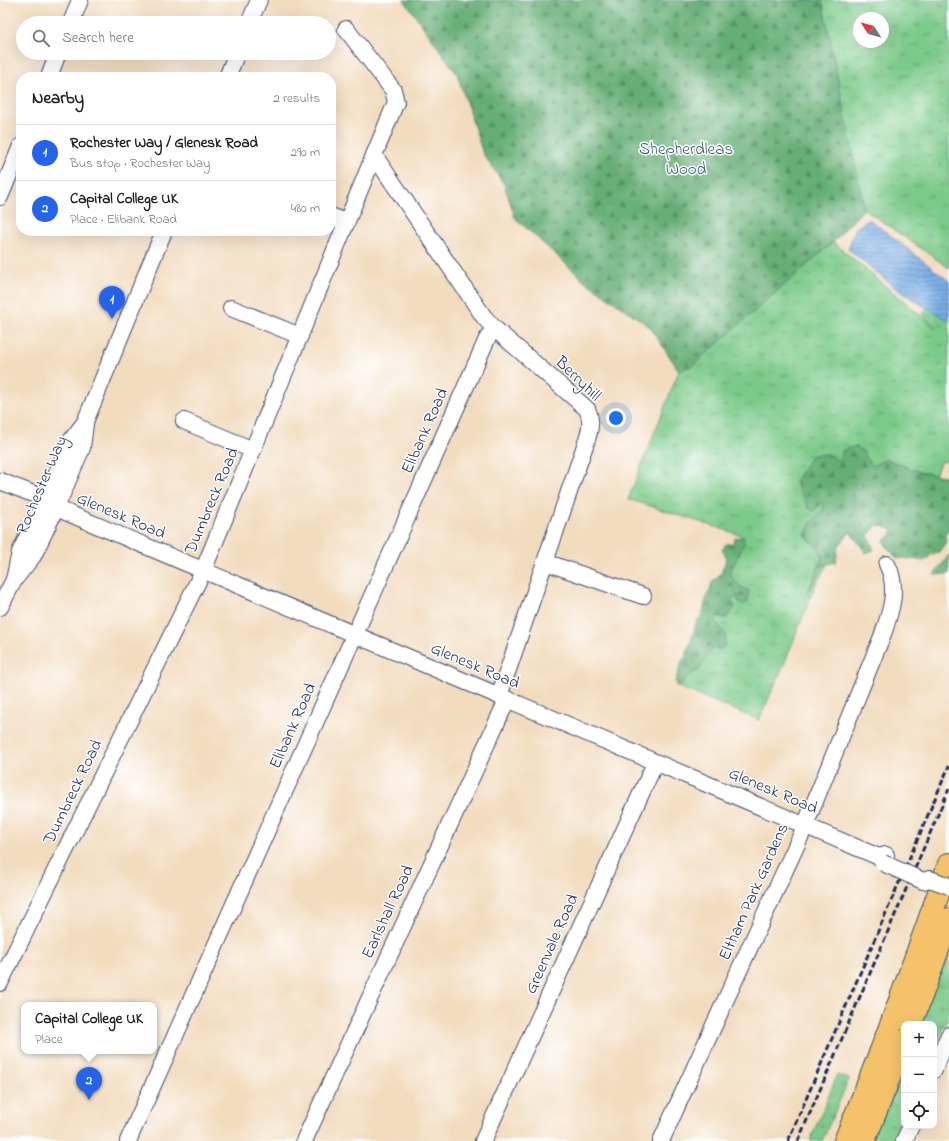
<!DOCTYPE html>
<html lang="en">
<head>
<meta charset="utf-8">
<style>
  body { margin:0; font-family:"Indie Flower",sans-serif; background:#f2f2f2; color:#202124 }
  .controls { position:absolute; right:12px; bottom:12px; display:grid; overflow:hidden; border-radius:8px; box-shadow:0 4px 16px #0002 }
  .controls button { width:36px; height:36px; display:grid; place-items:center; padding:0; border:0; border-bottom:1px solid #e0e0e0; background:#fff; color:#202124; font:20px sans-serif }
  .compass { position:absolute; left:853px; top:12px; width:36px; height:36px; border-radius:50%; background:#fff; box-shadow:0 4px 16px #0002; rotate:306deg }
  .you { position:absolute; left:616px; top:418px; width:14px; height:14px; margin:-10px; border:3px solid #fff; border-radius:50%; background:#1a73e8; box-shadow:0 0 0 6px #1a73e833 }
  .badge { display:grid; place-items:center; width:26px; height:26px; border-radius:50%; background:#2563eb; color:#fff; font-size:13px; font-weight:700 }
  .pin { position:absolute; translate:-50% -33px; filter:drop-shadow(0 1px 2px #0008) }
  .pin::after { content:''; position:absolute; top:21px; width:14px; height:12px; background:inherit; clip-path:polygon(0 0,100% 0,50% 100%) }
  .popup { position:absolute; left:21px; top:1002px; width:136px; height:52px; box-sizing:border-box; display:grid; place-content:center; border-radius:8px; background:#fff; filter:drop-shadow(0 1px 3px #0005); font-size:13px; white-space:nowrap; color:#757577 }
  .popup b { font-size:15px; color:#202124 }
  .popup::after { content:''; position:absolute; left:50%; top:100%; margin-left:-8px; border:8px solid transparent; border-top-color:#fff }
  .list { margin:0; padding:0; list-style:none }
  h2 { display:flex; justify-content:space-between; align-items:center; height:52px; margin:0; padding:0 16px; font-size:17px }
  h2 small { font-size:13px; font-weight:400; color:#757577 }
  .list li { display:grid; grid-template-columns:26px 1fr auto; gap:12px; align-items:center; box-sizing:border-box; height:56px; padding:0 16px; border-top:1px solid #e0e0e0 }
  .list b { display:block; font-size:15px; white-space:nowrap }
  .list p { margin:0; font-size:13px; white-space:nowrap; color:#757577 }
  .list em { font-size:13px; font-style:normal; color:#757577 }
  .icon { flex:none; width:22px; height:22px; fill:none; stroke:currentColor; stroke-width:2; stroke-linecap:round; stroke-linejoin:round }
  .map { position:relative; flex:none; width:949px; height:1141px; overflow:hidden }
  .search { position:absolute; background:#fff; box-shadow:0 4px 16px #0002; left:16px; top:16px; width:320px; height:44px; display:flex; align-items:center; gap:10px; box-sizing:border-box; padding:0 14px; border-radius:22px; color:#757577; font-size:15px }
  .panel { position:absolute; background:#fff; box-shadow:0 4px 16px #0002; left:16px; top:72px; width:320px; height:164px; border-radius:16px }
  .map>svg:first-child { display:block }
</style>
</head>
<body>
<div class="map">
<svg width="949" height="1141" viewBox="0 0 949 1141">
  <defs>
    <pattern id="grass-tufts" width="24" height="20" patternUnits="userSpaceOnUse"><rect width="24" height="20" fill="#7cca89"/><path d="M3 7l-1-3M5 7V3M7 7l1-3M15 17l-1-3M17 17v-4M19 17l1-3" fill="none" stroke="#65a473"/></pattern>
    <pattern id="forest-firs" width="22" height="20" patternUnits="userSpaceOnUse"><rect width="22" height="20" fill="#65ae75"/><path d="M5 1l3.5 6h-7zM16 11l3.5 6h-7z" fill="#528e63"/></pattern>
    <pattern id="water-rules" width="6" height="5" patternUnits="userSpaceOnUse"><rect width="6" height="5" fill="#77ace4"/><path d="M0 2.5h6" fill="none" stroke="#618cbc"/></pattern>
  </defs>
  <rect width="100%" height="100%" fill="#fff"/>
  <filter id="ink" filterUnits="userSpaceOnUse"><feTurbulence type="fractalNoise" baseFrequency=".025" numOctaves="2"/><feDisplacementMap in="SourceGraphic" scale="8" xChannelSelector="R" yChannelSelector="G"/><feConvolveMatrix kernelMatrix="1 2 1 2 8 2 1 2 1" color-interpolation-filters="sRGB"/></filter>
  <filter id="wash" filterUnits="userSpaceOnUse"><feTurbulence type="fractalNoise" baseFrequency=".012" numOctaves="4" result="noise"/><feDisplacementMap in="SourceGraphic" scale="16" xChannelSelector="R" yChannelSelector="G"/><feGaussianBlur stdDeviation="0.9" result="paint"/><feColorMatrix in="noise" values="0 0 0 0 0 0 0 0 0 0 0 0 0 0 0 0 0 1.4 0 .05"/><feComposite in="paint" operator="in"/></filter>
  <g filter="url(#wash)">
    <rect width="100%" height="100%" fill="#f2dcbe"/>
    <g fill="url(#grass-tufts)" stroke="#4c7c74" fill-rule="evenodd">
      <path d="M 822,0 L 949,0 L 949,268 L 864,209 ZM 859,18 L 883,18 L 883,42 L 859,42 Z"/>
      <path d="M 833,242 L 936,328 L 922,314 L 949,283 L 949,462 L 941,461 L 932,482 L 810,503 L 831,507 L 833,554 L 815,586 L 785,662 L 759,720 L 676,686 L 740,535 L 628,499 L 679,371 L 692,365 Z"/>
      <path d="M 949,948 L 949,1015 L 934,1052 L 934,1024 L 918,1024 Z"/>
      <path d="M 904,1059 L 904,1125 L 897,1141 L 871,1141 Z"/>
      <path d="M 837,1075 L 849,1079 L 822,1141 L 810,1141 Z"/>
    </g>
    <g fill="url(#forest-firs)" stroke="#406e6a">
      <path d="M 404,0 L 822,0 L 864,209 L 833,242 L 692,366 L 679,371 L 650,327 L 586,282 L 515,218 L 504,184 L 483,154 L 457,74 Z"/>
      <path d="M 855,446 L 863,451 L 872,466 L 886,459 L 920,472 L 944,476 L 949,473 L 949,531 L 945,534 L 946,542 L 939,552 L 931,555 L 924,561 L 904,558 L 897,559 L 887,547 L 884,541 L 890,536 L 893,530 L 878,525 L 868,535 L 874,550 L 866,553 L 850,532 L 838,547 L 836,562 L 824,565 L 806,596 L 822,558 L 819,550 L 805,535 L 811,522 L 815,519 L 824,508 L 822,502 L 814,511 L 808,508 C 805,498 799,491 795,482 L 812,455 L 827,454 L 839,461 L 843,450 Z"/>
      <path d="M 743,535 L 744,544 L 730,573 C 737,583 737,586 749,590 L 748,602 L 744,605 L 738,601 L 737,596 L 730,600 L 735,605 C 732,613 726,623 717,616 L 715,621 L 726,635 L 724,647 L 720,650 L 713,647 L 698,671 L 690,674 L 684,682 L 679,684 L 675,682 L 682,661 L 686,656 L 697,621 L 702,615 L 707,595 L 710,591 L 712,582 L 721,573 L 725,563 L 726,556 L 722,550 L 726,544 L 732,544 L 736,537 L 740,539 Z"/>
      <path d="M 949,555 L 949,574 L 934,575 Z"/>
    </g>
    <path fill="url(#water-rules)" stroke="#496ea1" d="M 869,219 L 949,281 L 949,321 L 899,291 L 848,249 L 855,229 Z"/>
  </g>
  <g filter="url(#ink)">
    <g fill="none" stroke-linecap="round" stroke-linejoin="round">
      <defs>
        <g id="minor">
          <path d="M 71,23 L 80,0"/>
          <path d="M 249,23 L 259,0"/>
          <path d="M 49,77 L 58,53"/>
          <path d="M 227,77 L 237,53"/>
          <path d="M 374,155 L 484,317 L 494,328 L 587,409 C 595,425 586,441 581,457 L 499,696"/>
          <path d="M 0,197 L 21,146"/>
          <path d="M 331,216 L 346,223"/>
          <path d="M 231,308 L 300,336"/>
          <path d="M 184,421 L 253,450"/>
          <path d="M 0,481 L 46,499"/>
          <path d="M 56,508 L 879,857 L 886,855"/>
          <path d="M 545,562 L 643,596"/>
          <path d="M 14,580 L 20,552 L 46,499 L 70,442 L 85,422 L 164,231"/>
          <path d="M 0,607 L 14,580 L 33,556 L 56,508 L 82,448 L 85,424"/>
          <path d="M 0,983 L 203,571 L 396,102 L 393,90 L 346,29"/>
          <path d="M 934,1070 L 949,1035"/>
          <path d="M 128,1141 L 487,339 L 494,328"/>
          <path d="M 304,1141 L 507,700"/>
          <path d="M 483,1141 L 655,763"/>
          <path d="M 661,1141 L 802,833 L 883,634 C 891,611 899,588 887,564"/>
          <path d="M 904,1141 L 911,1126"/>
        </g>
        <g id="highway">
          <path d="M 911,1024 L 949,919"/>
          <path d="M 845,1141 C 883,1050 916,957 949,864"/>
          <path d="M 864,1141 L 904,1041"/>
        </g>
      </defs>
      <use href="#minor" stroke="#3b496c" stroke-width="18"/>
      <use href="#highway" stroke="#3b496c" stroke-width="24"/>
      <use href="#minor" stroke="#fff" stroke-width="16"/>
      <use href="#highway" stroke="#f3c26a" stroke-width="22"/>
      <g stroke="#1b2f5e" stroke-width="3" stroke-dasharray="6 3" stroke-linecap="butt">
        <path d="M 788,1141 L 949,766"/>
        <path d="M 798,1141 L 949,789"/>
      </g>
      <defs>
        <path id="minor-bridge" d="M 883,863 L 923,881 L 930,879 L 949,886"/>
      </defs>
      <use href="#minor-bridge" stroke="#3b496c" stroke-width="18" stroke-linecap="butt"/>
      <use href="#minor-bridge" stroke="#fff" stroke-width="16"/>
    </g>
  </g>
  <g text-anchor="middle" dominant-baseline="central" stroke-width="3" stroke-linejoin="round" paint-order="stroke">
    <g font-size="17" fill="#385e6b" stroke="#fff">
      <text x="686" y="149">Shepherdleas<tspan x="686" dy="20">Wood</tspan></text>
    </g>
    <g font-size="17" fill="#1b2f5e" stroke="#fff">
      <text transform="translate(578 379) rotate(44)">Berryhill</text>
      <text transform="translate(425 431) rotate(-66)">Elibank Road</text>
      <text transform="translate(42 485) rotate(-67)">Rochester Way</text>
      <text transform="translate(212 501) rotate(-67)">Dumbreck Road</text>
      <text transform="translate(121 516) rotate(23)">Glenesk Road</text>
      <text transform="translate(475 666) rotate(23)">Glenesk Road</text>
      <text transform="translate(293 726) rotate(-66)">Elibank Road</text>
      <text transform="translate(773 791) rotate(23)">Glenesk Road</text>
      <text transform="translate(73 792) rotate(-64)">Dumbreck Road</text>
      <text transform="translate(754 892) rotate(-66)">Eltham Park Gardens</text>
      <text transform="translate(388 912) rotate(-65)">Earlshall Road</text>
      <text transform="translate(552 944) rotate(-66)">Greenvale Road</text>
    </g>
  </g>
</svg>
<div class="controls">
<button>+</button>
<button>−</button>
<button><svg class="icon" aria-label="locate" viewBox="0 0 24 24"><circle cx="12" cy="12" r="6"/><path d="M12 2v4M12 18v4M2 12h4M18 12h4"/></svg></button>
</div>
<svg class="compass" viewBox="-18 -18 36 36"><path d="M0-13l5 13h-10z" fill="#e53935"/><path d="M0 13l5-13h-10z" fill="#757577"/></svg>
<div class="you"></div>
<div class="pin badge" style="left:112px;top:319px">1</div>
<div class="pin badge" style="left:89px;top:1100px">2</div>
<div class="popup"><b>Capital College UK</b>Place</div>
<div class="search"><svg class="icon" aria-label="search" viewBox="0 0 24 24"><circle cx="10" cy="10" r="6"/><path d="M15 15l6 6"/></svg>Search here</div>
<section class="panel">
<h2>Nearby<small>2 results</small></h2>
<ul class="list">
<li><span class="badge">1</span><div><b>Rochester Way / Glenesk Road</b><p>Bus stop · Rochester Way</p></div><em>290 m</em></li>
<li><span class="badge">2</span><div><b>Capital College UK</b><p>Place · Elibank Road</p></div><em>480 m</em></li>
</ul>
</section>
</div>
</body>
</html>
